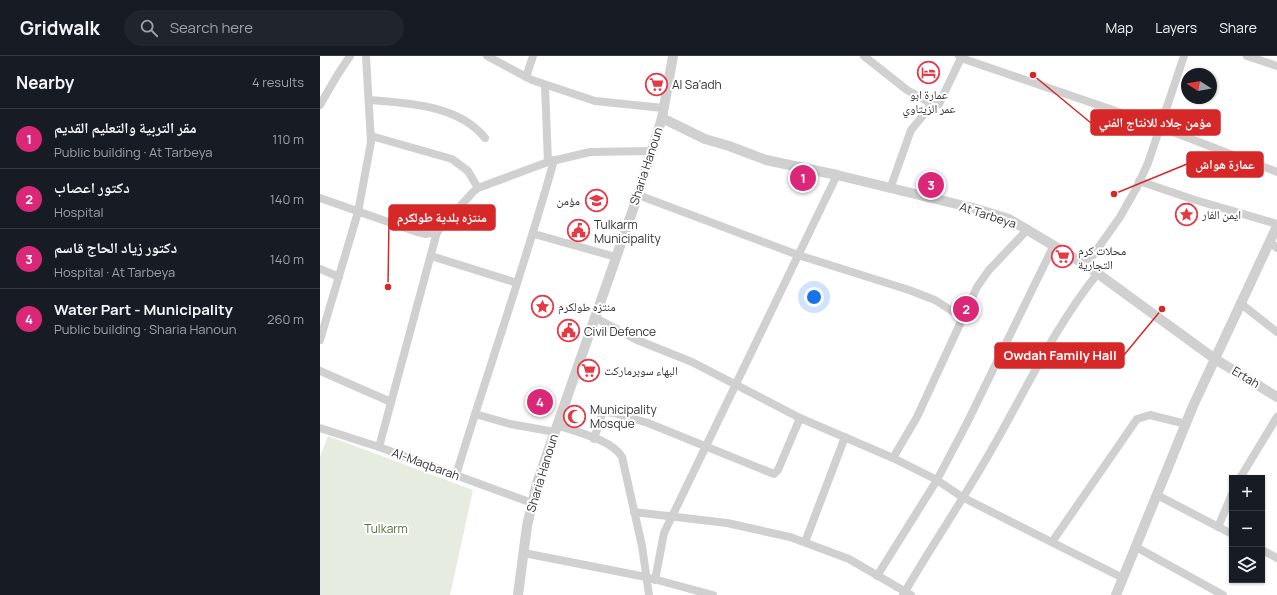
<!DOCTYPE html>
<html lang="en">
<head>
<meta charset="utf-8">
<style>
  body { margin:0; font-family:Manrope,"Noto Naskh Arabic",sans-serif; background:#20242c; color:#f1f3f6 }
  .controls { position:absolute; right:12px; bottom:12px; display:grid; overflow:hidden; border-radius:0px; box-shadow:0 1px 3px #0004 }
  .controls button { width:36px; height:36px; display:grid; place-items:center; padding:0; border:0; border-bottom:1px solid #363941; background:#171b24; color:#f1f3f6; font:20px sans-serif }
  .compass { position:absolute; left:861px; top:12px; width:36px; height:36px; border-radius:50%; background:#171b24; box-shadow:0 1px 3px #0004; rotate:281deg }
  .you { position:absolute; left:494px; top:241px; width:14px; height:14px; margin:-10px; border:3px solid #fff; border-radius:50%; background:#1a73e8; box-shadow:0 0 0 6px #1a73e833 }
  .badge { display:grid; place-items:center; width:26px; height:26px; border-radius:50%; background:#db2777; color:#fff; font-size:13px; font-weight:700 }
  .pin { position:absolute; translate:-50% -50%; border:2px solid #fff; box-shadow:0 1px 4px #0006 }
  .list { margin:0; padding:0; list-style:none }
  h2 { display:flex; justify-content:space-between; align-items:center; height:52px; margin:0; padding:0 16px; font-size:17px }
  h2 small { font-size:13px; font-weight:400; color:#9ea1a6 }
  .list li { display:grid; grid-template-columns:26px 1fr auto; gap:12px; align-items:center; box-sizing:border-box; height:60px; padding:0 16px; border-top:1px solid #363941 }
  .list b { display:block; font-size:15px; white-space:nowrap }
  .list p { margin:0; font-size:13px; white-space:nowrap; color:#9ea1a6 }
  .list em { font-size:13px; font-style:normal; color:#9ea1a6 }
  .icon { flex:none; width:22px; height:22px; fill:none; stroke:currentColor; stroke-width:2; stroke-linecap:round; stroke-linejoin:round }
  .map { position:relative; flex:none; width:957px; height:539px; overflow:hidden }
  header { display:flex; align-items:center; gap:24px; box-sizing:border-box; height:56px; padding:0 20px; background:#171b24; border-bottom:1px solid #363941 }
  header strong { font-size:19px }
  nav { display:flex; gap:22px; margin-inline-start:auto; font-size:14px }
  .search { width:280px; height:36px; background:#20242c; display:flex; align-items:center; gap:10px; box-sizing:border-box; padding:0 14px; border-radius:22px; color:#9ea1a6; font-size:15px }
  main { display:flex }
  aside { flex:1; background:#171b24 }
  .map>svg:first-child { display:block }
</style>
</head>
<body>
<header>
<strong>Gridwalk</strong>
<div class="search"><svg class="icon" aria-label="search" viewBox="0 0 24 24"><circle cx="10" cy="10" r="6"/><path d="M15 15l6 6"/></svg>Search here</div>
<nav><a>Map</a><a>Layers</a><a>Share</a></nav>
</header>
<main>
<aside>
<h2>Nearby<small>4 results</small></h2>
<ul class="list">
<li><span class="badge">1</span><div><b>مقر التربية والتعليم القديم</b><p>Public building · At Tarbeya</p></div><em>110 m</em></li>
<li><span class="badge">2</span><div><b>دكتور اعصاب</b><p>Hospital</p></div><em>140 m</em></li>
<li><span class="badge">3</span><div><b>دكتور زياد الحاج قاسم</b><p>Hospital · At Tarbeya</p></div><em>140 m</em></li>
<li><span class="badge">4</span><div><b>Water Part - Municipality</b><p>Public building · Sharia Hanoun</p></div><em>260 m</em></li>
</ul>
</aside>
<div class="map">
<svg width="957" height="539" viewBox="0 0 957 539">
  <rect width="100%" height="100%" fill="#fff"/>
  <path fill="#e6ecdf" d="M 8,380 L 153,434 L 130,539 L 0,539 L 0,401 Z"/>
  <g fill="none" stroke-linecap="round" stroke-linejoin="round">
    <g stroke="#d0d0d0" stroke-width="8">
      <path d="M 167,0 L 212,24 L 275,45 L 343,52"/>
      <path d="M 544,0 L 587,34 L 614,49 L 619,48 L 641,2"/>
      <path d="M 639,0 L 641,2 L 819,63 L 957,116"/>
      <path d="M 927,0 L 957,10"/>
      <path d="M 206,21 L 213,0"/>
      <path d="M 225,30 L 228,106"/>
      <path d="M 49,44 C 88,47 139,49 165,82"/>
      <path d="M 0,49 L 18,18 L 30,0"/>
      <path d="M 51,80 L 132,103 L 148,115 L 158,132"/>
      <path d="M 819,125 L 875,144 L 957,168"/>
      <path d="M 570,133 L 591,74 L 606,56 L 610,48"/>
      <path d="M 318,139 L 478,199 L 589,234 L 615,244 L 643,262"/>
      <path d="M 0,142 L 97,176 L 106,178 L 117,176 L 153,136 L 158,132 L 228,106 L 270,96 L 331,95"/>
      <path d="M 214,178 L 296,201"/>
      <path d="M 950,186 L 957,192"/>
      <path d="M 111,200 L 197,227"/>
      <path d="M 766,209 L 800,161 L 817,131 L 828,107 L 864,0"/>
      <path d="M 0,213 L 19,221"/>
      <path d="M 920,247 L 957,276"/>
      <path d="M 274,261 L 317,284 L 372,306 L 480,362 L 573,402 L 617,424 L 642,441 L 803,522"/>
      <path d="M 0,284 L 38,156 L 51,86 L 46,0"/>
      <path d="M 0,315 L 71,346"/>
      <path d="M 155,358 L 190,368 L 235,376"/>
      <path d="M 237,369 C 256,376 291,383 302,401 L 322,490 L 329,539"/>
      <path d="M 0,372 L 59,391 L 212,447"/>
      <path d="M 274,383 L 282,358 L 285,356 L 294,357 L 328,367 L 454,418 L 458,414 L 480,362"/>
      <path d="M 59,391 L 117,176"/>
      <path d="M 573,402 L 597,361 L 657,231 L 669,214 L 708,173"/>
      <path d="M 136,419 C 168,314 205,210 234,104"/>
      <path d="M 920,422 L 957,361"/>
      <path d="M 837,439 L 912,478"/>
      <path d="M 314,456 L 407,467 L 470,481 L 529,503 L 591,539"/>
      <path d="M 898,471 L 912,438"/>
      <path d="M 485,486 L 525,381"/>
      <path d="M 732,486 L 817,363 L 830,359 L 866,368"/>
      <path d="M 816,491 L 903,539"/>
      <path d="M 942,494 L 957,502"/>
      <path d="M 204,497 L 326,521 L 393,539"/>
      <path d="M 557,520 L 617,424 L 647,367 L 734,189"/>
      <path d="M 335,524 L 344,477 L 517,119"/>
      <path d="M 583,539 C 612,489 645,441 673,391 C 707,332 735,270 778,217"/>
    </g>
    <g stroke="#d0d0d0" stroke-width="10">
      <path d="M 342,62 L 385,83 L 409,90 L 446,104 L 517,119 L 653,152 L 689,163 L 766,209 L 895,303 L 957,341"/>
      <path d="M 198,539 L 207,470 L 217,427 L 318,139 L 342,62 L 353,0"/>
      <path d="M 796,539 L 873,350 L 957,170"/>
    </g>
  </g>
  <defs>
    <symbol id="hotel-ring" viewBox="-11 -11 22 22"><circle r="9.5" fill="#fff" stroke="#e63946" stroke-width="1.5"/><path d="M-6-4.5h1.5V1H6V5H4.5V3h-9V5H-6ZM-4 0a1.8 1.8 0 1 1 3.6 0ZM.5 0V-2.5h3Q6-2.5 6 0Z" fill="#e63946"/></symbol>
    <symbol id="supermarket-ring" viewBox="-11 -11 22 22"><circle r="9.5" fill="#fff" stroke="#e63946" stroke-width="1.5"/><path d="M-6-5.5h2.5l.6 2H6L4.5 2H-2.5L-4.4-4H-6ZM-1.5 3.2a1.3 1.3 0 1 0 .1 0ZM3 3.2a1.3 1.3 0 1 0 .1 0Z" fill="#e63946"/></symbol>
    <symbol id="school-ring" viewBox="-11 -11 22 22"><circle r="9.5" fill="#fff" stroke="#e63946" stroke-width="1.5"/><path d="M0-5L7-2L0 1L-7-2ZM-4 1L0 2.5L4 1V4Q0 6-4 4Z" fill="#e63946"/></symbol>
    <symbol id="sight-ring" viewBox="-11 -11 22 22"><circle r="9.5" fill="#fff" stroke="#e63946" stroke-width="1.5"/><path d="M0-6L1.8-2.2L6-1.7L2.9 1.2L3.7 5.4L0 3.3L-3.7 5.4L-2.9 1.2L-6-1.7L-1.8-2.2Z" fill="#e63946"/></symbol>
    <symbol id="civic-ring" viewBox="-11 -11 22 22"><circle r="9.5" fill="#fff" stroke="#e63946" stroke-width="1.5"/><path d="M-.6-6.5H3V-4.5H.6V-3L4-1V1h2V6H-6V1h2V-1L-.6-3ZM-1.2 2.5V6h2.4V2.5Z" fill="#e63946"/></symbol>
    <symbol id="mosque-ring" viewBox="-11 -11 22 22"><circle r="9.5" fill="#fff" stroke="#e63946" stroke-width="1.5"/><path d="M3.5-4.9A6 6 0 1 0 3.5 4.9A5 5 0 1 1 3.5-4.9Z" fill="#e63946"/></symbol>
  </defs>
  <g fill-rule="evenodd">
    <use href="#hotel-ring" x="596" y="4" width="25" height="25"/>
    <use href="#supermarket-ring" x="324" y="16" width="25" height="25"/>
    <use href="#school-ring" x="264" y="132" width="25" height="25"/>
    <use href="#sight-ring" x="854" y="146" width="25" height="25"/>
    <use href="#civic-ring" x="246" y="162" width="25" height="25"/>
    <use href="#supermarket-ring" x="730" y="188" width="25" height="25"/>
    <use href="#sight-ring" x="210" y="238" width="25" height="25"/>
    <use href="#civic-ring" x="236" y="262" width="25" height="25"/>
    <use href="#supermarket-ring" x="256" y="302" width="25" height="25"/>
    <use href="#mosque-ring" x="242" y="348" width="25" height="25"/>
  </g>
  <g text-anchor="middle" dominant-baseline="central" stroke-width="4" stroke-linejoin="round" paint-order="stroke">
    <g font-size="12" fill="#333" stroke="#fff" text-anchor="start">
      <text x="352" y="28">Al Sa'adh</text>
      <text x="609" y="38" text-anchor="middle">عمارة ابو<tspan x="609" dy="14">عمر الزيتاوي</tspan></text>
      <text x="260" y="144" text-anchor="end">مؤمن</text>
      <text x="882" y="158">ايمن الفار</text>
      <text x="274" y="168">Tulkarm<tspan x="274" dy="14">Municipality</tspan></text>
      <text x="758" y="194">محلات كرم<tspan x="758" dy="14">التجارية</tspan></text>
      <text x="238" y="250">منتزه طولكرم</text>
      <text x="264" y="275">Civil Defence</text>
      <text x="284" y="314">البهاء سوبرماركت</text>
      <text x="270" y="353">Municipality<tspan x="270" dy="14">Mosque</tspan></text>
    </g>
    <g font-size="12" fill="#333" stroke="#fff">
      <text transform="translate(326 110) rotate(-72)">Sharia Hanoun</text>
      <text transform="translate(668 159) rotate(18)">At Tarbeya</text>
      <text transform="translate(926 321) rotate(31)">Ertah</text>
      <text transform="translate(106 408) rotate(20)">Al-Maqbarah</text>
      <text transform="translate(222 417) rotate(-73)">Sharia Hanoun</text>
    </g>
    <g font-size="12" fill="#56703f" stroke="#fff">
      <text x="66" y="472">Tulkarm</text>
    </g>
  </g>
  <path fill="none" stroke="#d62828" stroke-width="1.5" d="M713 19L771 67M794 138L867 108M68 231L69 162M842 253L804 299"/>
  <g fill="#d62828" stroke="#fff" stroke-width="1.5">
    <circle cx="713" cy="19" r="4"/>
    <circle cx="794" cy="138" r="4"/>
    <circle cx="68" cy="231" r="4"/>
    <circle cx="842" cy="253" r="4"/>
  </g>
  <g fill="#d62828" stroke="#d62828" stroke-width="1.5">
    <rect x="771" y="54" width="129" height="25" rx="4"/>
    <rect x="867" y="96" width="76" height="25" rx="4"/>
    <rect x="69" y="149" width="106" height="25" rx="4"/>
    <rect x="675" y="287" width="129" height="25" rx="4"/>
  </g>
  <g font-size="13" text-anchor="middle" font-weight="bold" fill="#fff">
    <text x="835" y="71">مؤمن جلاد للانتاج الفني</text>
    <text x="905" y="113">عمارة هواش</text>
    <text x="122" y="166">منتزه بلدية طولكرم</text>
    <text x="740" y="304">Owdah Family Hall</text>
  </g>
</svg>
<div class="controls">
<button>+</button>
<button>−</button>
<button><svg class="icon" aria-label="layers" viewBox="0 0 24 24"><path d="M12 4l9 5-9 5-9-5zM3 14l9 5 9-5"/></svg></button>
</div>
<svg class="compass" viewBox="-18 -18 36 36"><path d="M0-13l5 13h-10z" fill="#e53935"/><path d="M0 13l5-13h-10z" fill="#9ea1a6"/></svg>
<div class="you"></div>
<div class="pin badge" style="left:483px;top:122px">1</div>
<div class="pin badge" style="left:646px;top:253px">2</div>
<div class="pin badge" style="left:611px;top:129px">3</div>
<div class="pin badge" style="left:220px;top:346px">4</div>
</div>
</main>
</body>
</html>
